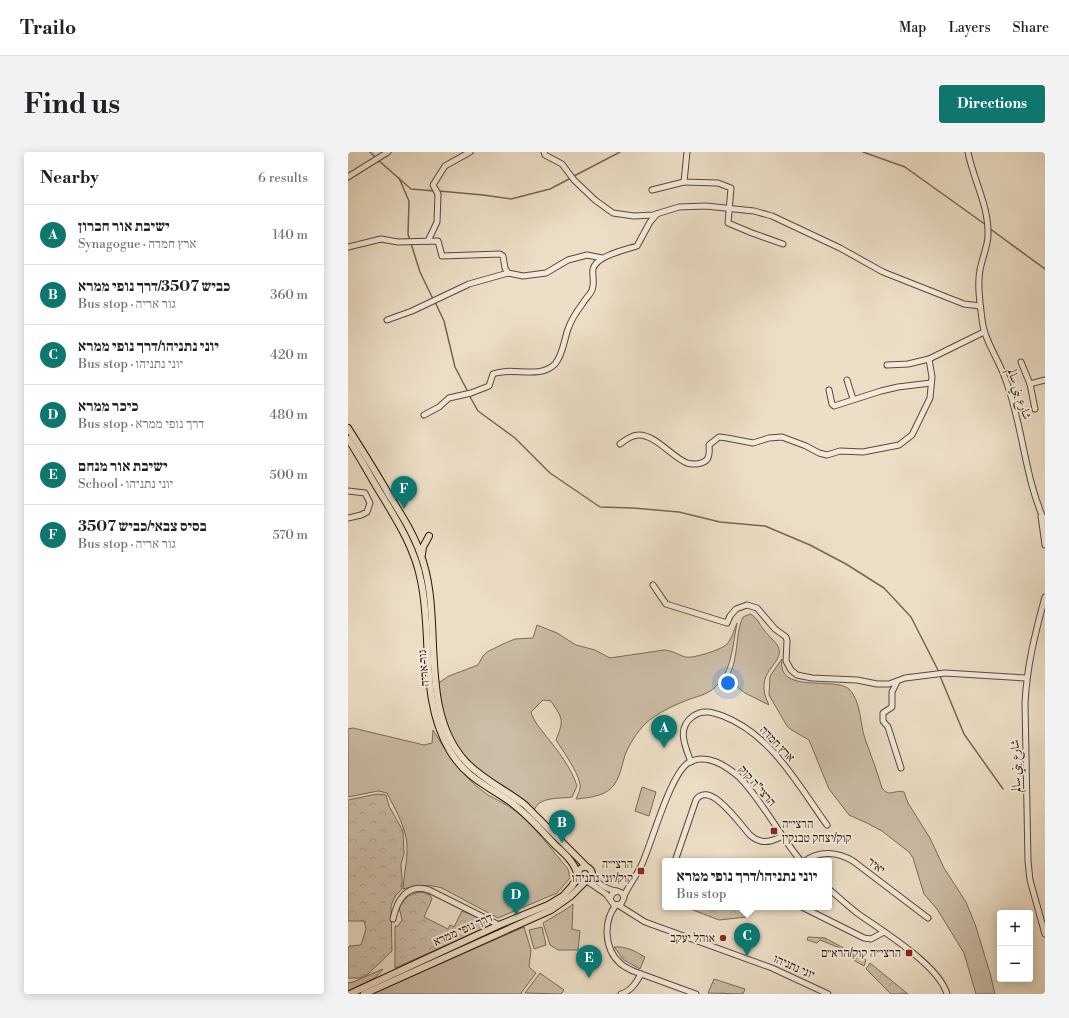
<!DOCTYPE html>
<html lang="en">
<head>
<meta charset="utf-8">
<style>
  body { margin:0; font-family:"Libre Bodoni",Amiri,"Frank Ruhl Libre",serif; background:#f2f2f2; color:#202124 }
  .controls { position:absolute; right:12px; bottom:12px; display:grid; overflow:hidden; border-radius:4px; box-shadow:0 2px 10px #0003 }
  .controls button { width:36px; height:36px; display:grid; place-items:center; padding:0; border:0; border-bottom:1px solid #e0e0e0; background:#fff; color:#202124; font:20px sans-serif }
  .you { position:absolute; left:380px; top:531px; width:14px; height:14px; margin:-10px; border:3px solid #fff; border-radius:50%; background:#1a73e8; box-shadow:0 0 0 6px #1a73e833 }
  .badge { display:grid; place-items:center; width:26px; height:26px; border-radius:50%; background:#0f766e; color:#fff; font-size:13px; font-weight:700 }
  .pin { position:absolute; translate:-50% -33px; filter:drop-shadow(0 1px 2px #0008) }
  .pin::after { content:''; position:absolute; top:21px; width:14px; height:12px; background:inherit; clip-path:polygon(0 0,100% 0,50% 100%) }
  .popup { position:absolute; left:314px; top:706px; width:170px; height:52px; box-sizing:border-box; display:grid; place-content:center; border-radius:4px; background:#fff; filter:drop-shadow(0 1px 3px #0005); font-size:13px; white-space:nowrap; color:#757577 }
  .popup b { font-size:15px; color:#202124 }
  .popup::after { content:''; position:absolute; left:50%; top:100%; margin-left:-8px; border:8px solid transparent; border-top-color:#fff }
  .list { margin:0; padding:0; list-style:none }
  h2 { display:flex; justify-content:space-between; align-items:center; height:52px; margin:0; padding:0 16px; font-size:17px }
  h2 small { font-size:13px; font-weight:400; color:#757577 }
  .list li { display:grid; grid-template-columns:26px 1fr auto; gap:12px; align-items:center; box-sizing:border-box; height:60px; padding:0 16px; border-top:1px solid #e0e0e0 }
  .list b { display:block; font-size:15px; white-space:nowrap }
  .list p { margin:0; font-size:13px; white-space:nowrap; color:#757577 }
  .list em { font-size:13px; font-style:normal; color:#757577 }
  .map { position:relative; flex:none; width:697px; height:842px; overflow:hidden; border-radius:4px }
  header { display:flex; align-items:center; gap:24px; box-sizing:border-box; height:56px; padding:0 20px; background:#fff; border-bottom:1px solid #e0e0e0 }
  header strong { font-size:19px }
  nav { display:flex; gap:22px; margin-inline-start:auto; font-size:14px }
  .intro { display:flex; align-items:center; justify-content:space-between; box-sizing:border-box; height:96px; padding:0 24px }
  h1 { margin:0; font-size:28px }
  .button { padding:10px 18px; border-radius:4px; background:#0f766e; color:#fff; font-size:14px; font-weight:700 }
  main { display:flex; gap:24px; padding:0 24px }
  aside { flex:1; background:#fff; border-radius:4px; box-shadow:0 2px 10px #0003 }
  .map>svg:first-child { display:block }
</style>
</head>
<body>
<header>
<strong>Trailo</strong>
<nav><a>Map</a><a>Layers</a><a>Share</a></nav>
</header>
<div class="intro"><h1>Find us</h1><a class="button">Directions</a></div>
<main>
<aside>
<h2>Nearby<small>6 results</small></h2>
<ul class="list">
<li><span class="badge">A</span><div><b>ישיבת אור חברון</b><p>Synagogue · ארץ חמדה</p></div><em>140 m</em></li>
<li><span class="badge">B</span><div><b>כביש 3507/דרך נופי ממרא</b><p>Bus stop · גור אריה</p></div><em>360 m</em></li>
<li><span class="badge">C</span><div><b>יוני נתניהו/דרך נופי ממרא</b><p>Bus stop · יוני נתניהו</p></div><em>420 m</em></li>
<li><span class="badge">D</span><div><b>כיכר ממרא</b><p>Bus stop · דרך נופי ממרא</p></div><em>480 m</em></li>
<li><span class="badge">E</span><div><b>ישיבת אור מנחם</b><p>School · יוני נתניהו</p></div><em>500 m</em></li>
<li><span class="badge">F</span><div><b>בסיס צבאי/כביש 3507</b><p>Bus stop · גור אריה</p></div><em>570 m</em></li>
</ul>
</aside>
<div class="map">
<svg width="697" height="842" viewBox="0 0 697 842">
  <defs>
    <pattern id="forest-crowns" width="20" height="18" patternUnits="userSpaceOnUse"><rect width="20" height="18" fill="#cbbda7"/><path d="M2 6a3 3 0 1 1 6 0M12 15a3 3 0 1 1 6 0" fill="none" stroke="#aea28e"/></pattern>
  </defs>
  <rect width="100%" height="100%" fill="#eddfc7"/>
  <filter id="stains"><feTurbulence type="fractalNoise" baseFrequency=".005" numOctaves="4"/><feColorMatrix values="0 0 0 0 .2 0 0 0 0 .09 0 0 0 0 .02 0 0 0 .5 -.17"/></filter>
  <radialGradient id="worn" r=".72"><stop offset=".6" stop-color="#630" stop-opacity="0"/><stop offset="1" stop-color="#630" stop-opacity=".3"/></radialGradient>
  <g fill="#cbbda7" stroke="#796a58">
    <path d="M 402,462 C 409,465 411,472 416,478 C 420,484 429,490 431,497 C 435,513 404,520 421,553 L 397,541 L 388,534 L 377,530 C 392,511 386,484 395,465 Z"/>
    <path d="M 389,471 C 385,491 384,515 371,531 C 362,542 354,543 342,547 C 326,553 309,561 297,572 C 289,580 281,593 277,603 C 273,616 271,633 258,640 C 249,645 238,646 228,647 C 230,642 233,637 232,632 C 230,620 215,599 208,588 C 216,568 215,567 203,549 L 195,548 L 183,560 C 186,570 192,576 198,584 C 210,599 223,615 229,634 L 224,645 C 212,647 190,644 186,659 C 173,643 155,635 139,625 C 119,612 105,591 97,569 C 93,557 92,544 89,532 L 101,524 L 130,513 L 135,504 L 139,500 L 155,492 L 167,487 L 185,486 L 189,473 L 209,481 L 228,493 L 247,498 L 262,506 L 316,498 C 325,499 329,502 337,505 C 344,507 372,498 378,493 C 384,487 386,478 389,471 Z"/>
    <path d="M 434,507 C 428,543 486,524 501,537 C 513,549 512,572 517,587 C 523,603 529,619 534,636 C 541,646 547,637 556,640 L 560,651 L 582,686 L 596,716 L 618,750 L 627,772 L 642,821 L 647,842 L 628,842 L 616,801 L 589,757 L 576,742 L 565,706 L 561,700 L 534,679 L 519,671 L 501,663 L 481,637 L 461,588 L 442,577 L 439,574 L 421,543 L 422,524 Z"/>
    <path d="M 5,576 L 76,593 L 84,591 L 85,578 C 101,604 114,625 140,643 C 149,648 158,652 166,658 C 187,674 203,697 220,717 L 222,726 L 209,741 L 150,766 L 94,736 C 80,732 69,733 55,737 C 56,718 63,697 56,678 C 52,665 45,653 39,641 L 30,639 L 0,645 L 0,577 Z"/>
    <path d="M 294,635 L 308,640 L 301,664 L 287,659 Z"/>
    <path d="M 225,752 L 224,777 L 232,779 L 230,798 L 210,798 L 202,793 L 195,771 L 220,756 Z"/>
    <path d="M 176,775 L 183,798 L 181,815 L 188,821 L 173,841 L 174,842 L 24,842 Z"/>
    <path d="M 194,775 L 198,793 L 186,797 L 181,778 Z"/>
    <path d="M 35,817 L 27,826 L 0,839 L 0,831 L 5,830 Z"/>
    <path d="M 192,821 L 216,838 L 213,842 L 177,841 Z"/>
  </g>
  <g fill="url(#forest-crowns)" stroke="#796a58">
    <path d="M 29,642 L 38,643 L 41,654 L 55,679 L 56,702 L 53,712 L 54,728 L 54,737 L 48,743 L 43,753 L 44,799 L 20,822 L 12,826 L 0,826 L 0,797 L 1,794 L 13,793 L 18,777 L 16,769 L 0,769 L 0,648 Z"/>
    <path d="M 74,740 L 82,743 L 84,747 L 76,765 L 100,777 L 102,773 L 106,775 L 114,759 C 122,763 138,766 137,776 L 47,816 L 47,774 L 50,774 L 54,768 L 51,755 C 57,745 63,741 74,740 Z"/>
    <path d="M 337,755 L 404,755 L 399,765 L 371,768 Z"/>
    <path d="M 460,785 L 477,786 L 518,808 L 516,814 L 493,801 L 492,796 L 472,788 L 469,791 L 459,788 Z"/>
    <path d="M 266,795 C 278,794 287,799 297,805 L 292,817 L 276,808 Z"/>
    <path d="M 522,811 L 560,842 L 543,842 L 518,817 Z"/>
    <path d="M 366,827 L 397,837 L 395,842 L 360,841 Z"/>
  </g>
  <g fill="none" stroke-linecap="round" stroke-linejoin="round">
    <g stroke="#766655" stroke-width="1.5">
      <path d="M 22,0 L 27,5"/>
      <path d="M 515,0 L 557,15 L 638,73"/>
      <path d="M 30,8 L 63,37 L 87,39"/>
      <path d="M 226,24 L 272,0"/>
      <path d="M 51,26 L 61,49 L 60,82 L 72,120 L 85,147"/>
      <path d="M 91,39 L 135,43 L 163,47 L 202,37 L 223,26"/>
      <path d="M 641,76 L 697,117"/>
      <path d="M 87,150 L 96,169 L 107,215 L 120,240"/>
      <path d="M 121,243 L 130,259 L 167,286 L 202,321 L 252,355 L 285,356 L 331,360 L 372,370 L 417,374 L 462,393 L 498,412 L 536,436 L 563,465 L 591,520"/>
      <path d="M 592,524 L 616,582 L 655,637"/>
    </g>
    <defs>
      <g id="minor">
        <path d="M 196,0 L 197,3 L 214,12 L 226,28 L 247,48 L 265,61 L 286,64 L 305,63 L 331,55 L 358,54 L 406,59 L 424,64 L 492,96 L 535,120 L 616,152 L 632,154"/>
        <path d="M 339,0 L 336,30 L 370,31 L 383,36 L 380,71 L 404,81 L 435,92"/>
        <path d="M 620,0 C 625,27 641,54 640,83 C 640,94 634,106 632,118 C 629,133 632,151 634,167 C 636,188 650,206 657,226 C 675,272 676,325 697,370"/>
        <path d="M 0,25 L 40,0"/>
        <path d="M 304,38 L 336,30"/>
        <path d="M 80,89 L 89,70 L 90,42 L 85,33 L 97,14 L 122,0"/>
        <path d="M 0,95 L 33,87 L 50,90 L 90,89 L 94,104 L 152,102 L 155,104 L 157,116 L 160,121 L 175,124 L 198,121 L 220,108 L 239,103 L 254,106"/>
        <path d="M 39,168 L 64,159 L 121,132 L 160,121"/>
        <path d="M 673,210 L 682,232 L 697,228"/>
        <path d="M 539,213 L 560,212 L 581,207 L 636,180"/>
        <path d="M 499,228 L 505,247"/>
        <path d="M 682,232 L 687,257"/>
        <path d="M 481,238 L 484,252 L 486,254 L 533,239 L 550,235 L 583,231"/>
        <path d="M 76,263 L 91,255 L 101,246 L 123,241 L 141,234 L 145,222 C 164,214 191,228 207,212 C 215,203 216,188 220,177 C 223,168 229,159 235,151 C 237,147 242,143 244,138 C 247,131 244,124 245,117 C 248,104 277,98 289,94 L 302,70 L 309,62"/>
        <path d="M 272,292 C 277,288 284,283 291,283 C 308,283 325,306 339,311 C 341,312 345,312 348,312 C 361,311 362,304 361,293 L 371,285 L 379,286 L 405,291 L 421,286 L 434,285 L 458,294 L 471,301 L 479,303 L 492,299 L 515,300 L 551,293 L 564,283 L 582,246 L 584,225 L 581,207"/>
        <path d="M 0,339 L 17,341 L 22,351 L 19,360 L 13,363 L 0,366"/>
        <path d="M 693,364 L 697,393"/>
        <path d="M 305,433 L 318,452 L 379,471 L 382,464 L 388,457 L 399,453 L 409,456 L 427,477 L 438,485 L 439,489 L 438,509 L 443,518 L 449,523 L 464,526 L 509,528 L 529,532 L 541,532 L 557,526 L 597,521 L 678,526"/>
        <path d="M 697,445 C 687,482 679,513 677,551 L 680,709 L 682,728 L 697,782"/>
        <path d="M 549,530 L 544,540 L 544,555 L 535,561 L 535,569 L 540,575 L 553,616"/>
        <path d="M 343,610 C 338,596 328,577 344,565 C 354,557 364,560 375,564 C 424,583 450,633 479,673"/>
        <path d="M 327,709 L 348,648 C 362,627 394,675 402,683 C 405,686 409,688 413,689 C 421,691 428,687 435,684"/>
        <path d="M 457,709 C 472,698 490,700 505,709 L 580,766"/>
        <path d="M 244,721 C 248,731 258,737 268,739"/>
        <path d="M 239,729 L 258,742 L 266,753 L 273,752 L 276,746 L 274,741 L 269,739 L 264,742 L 262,747"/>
        <path d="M 481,737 C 490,745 499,753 509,761 C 534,779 591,813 599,842"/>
        <path d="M 276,744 C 281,733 289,723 294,712 C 304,690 322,623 340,611 C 358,600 379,614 392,626 C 416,651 431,683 453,709"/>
        <path d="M 268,753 C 255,769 256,797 272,811 C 276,815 281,817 285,819 L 348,842"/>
        <path d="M 270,753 L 297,770 L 424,816 L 480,842"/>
        <path d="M 454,755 L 516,786 L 523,787 L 536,780"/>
        <path d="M 45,767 C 49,748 59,731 81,738 L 151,773"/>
        <path d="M 273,842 C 283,839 288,831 293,822"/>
      </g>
      <g id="major">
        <path d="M 0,276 C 14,298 28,320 41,343 C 55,365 69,387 76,413 C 94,474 71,560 118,610 C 135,628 158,638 177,653 L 238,714"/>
        <path d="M 0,287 C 12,305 22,324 33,342 C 50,370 67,397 73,429 C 85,485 71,547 102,599 C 118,626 140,634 164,651 C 180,663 193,678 207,693 C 216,701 226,710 229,721"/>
        <path d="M 74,402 L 75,395 L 81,384"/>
        <circle cx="237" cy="722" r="7"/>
        <path d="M 2,842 L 151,773 L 200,753 L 215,744 L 224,734 L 230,725"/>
        <path d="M 16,842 L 203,758 L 223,744 L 238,729"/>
      </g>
    </defs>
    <use href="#minor" stroke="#584839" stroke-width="7"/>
    <use href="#major" stroke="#27160a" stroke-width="8"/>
    <use href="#minor" stroke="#f3eadb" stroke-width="5"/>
    <use href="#major" stroke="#eddfc7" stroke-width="6"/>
  </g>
  <g fill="#8f2418" stroke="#f3eadb" stroke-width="1.5">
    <rect x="422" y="675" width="8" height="8" rx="2"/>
    <rect x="289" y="715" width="8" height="8" rx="2"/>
    <circle cx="375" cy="786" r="4"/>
    <rect x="557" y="797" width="8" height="8" rx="2"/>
  </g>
  <g text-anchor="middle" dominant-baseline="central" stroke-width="4" stroke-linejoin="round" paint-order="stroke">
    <g font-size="12" fill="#27160a" stroke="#f3eadb">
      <text transform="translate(671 242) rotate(72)">شارع بني سالم</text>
      <text transform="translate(76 516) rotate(-95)">גור אריה</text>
      <text transform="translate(429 592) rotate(46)">ארץ חמדה</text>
      <text transform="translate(668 614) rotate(-92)">شارع بني سالم</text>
      <text transform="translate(409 634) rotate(49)">הרצי"ה קוק</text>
      <text transform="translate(528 714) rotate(37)">יאיר</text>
      <text transform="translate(115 778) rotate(-24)">דרך נופי ממרא</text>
      <text transform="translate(446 815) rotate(24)">יוני נתניהו</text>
    </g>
    <g font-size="12" fill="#27160a" stroke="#f3eadb" text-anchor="end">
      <text x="434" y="672" text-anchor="start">הרצי״ה<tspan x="434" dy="14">קוק/יצחק טבנקין</tspan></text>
      <text x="285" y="712">הרצי״ה<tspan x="285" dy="14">קוק/יוני נתניהו</tspan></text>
      <text x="367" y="786">אוהל יעקב</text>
      <text x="553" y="801">הרצי״ה קוק/הרא״ם</text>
    </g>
  </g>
  <rect width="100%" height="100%" filter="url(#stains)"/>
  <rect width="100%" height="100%" fill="url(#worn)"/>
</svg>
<div class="controls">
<button>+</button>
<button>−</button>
</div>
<div class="you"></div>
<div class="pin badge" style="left:316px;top:596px">A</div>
<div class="pin badge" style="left:214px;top:691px">B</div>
<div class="pin badge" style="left:399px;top:804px">C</div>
<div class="popup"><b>יוני נתניהו/דרך נופי ממרא</b>Bus stop</div>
<div class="pin badge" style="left:168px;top:763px">D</div>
<div class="pin badge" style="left:241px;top:826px">E</div>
<div class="pin badge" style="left:56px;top:357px">F</div>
</div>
</main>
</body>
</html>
